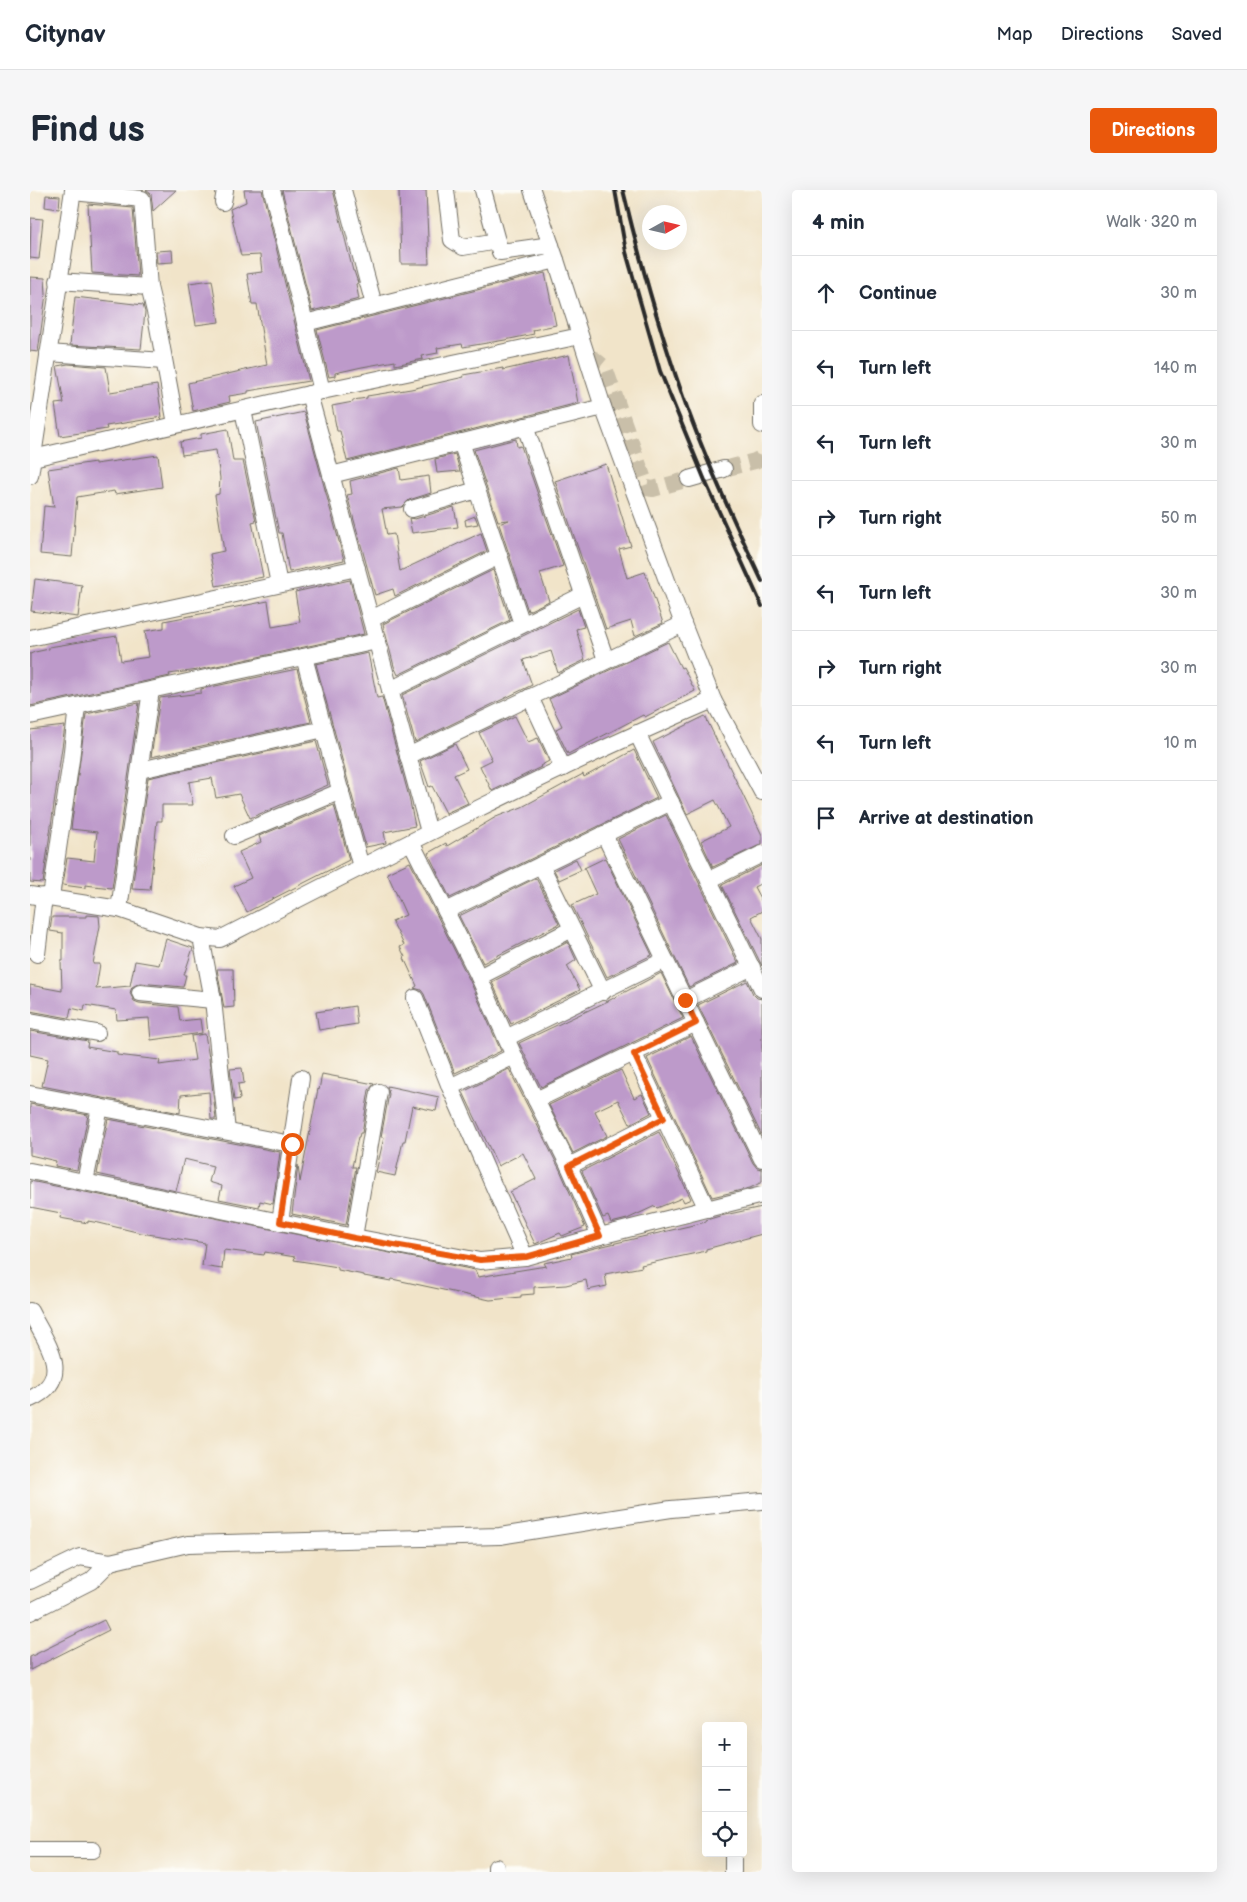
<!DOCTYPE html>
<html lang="en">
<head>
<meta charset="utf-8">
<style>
  body { margin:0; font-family:"Balsamiq Sans",sans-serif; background:#f6f6f7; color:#1f2937 }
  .controls { position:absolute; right:15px; bottom:15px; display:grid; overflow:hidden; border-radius:5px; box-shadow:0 5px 20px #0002 }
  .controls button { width:45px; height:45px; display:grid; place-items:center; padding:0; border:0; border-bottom:1px solid #e0e1e3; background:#fff; color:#1f2937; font:25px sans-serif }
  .compass { position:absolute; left:612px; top:15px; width:45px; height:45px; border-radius:50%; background:#fff; box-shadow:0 5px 20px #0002; rotate:82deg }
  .stop { position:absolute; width:15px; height:15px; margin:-11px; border:4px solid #ea580c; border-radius:50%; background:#fff }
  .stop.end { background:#ea580c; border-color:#fff; box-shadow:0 1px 5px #0008 }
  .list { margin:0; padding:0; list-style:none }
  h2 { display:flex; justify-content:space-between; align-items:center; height:65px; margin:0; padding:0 20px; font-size:21px }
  h2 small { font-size:16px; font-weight:400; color:#747a83 }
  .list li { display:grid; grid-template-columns:32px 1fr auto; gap:15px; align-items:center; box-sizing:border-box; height:75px; padding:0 20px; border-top:1px solid #e0e1e3 }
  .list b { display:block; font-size:19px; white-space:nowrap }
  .list em { font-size:16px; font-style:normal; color:#747a83 }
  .icon { flex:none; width:28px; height:28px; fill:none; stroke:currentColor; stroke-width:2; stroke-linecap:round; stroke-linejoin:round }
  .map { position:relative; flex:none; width:732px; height:1682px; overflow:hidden; border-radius:5px }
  header { display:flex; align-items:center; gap:30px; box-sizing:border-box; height:70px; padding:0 25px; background:#fff; border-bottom:1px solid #e0e1e3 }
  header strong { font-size:24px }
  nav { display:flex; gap:28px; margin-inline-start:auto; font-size:18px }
  .intro { display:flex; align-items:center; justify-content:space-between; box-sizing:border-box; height:120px; padding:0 30px }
  h1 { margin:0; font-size:35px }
  .button { padding:12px 22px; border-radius:5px; background:#ea580c; color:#fff; font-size:18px; font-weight:700 }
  main { display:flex; gap:30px; padding:0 30px }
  aside { flex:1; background:#fff; border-radius:5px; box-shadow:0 5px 20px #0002 }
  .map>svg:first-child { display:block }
</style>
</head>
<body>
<header>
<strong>Citynav</strong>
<nav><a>Map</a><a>Directions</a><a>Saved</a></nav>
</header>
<div class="intro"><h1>Find us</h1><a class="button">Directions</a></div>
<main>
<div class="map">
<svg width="732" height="1682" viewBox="0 0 732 1682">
  <rect width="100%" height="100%" fill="#fdfcf7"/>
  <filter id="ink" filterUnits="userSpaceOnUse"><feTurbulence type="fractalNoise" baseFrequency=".02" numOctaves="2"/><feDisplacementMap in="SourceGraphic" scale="10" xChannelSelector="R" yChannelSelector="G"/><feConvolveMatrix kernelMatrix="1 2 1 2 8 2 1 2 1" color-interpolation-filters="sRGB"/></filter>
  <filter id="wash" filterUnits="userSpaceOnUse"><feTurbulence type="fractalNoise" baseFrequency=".0096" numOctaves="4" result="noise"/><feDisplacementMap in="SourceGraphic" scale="20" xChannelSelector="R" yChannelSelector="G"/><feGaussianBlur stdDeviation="1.12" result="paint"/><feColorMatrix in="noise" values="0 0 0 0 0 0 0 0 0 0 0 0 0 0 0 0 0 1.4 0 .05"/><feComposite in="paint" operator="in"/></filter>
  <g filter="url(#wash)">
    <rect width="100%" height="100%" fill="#f1e4c9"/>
    <g id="blocks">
      <g fill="#bd9aca">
        <path d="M 116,0 L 146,0 L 123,21 L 121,4 Z"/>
        <path d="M 214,0 L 232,0 L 279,191 L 218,201 L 218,203 L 199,206 L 200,212 L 163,221 L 158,193 L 237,175 L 227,114 L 222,114 L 217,84 L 232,82 L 230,65 L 211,66 L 200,19 L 216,12 Z"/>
        <path d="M 252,0 L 303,0 L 323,81 L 324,81 L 328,93 L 326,94 L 329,109 L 282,121 Z"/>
        <path d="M 369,0 L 396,0 L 399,74 L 371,74 Z"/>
        <path d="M 16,5 L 30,6 L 29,19 L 15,17 Z"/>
        <path d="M 58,14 L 103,18 L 108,86 L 62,83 Z"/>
        <path d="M 1,28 L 13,29 L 9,69 L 0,68 Z"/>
        <path d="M 142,60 L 143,72 L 127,73 L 126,61 Z"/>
        <path d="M 515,83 L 526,135 L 503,140 L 504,144 L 475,150 L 433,157 L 432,154 L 407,158 L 408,163 L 392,166 L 393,169 L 365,175 L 365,171 L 332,177 L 305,183 L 305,186 L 299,187 L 287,140 Z"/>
        <path d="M 0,87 L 15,88 L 16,104 L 8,162 L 0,161 Z"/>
        <path d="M 182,90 L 189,132 L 166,135 L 159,93 Z"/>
        <path d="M 45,107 L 113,115 L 115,122 L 111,159 L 40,155 Z"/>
        <path d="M 539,165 L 548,213 L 317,271 L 310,241 L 307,241 L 302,216 L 323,212 L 323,210 L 337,208 L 337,206 L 381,199 L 434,187 L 433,185 L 473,178 L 473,180 Z"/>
        <path d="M 38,174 L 76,177 L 80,202 L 127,195 L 132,227 L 76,236 L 77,239 L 30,246 L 25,214 L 34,213 L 27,176 Z"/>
        <path d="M 274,222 L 314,370 L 259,382 L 252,343 L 249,343 L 226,232 Z"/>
        <path d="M 198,239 L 203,271 L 213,271 L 226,331 L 222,332 L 233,387 L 186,396 L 180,364 L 194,361 L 185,305 L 189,304 L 190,288 L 186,260 L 152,265 L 150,252 L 171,248 L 171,244 Z"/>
        <path d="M 486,249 L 487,257 L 491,256 L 533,376 L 510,383 L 519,411 L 498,421 L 469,334 L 479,330 L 468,331 L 444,260 Z"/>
        <path d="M 425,264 L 430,281 L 407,283 L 405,269 Z"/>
        <path d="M 128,265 L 132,297 L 85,304 L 84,301 L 47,307 L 42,367 L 10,364 L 14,316 L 24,317 L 18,279 L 65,272 L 65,274 Z"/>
        <path d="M 576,274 L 601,356 L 589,359 L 597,388 L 615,382 L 633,433 L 605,446 L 601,431 L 576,439 L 525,291 Z"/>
        <path d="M 369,278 L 371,290 L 399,286 L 401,303 L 379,310 L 372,317 L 352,319 L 357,345 L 364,344 L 370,381 L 451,343 L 457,361 L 365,406 L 363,399 L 345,405 L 317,305 L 322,304 L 320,291 Z"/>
        <path d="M 424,317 L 428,337 L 382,343 L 379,328 L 385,329 Z"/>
        <path d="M 445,326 L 448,334 L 436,336 L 435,330 Z"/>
        <path d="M 463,380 L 480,430 L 368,485 L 364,476 L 353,434 Z"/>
        <path d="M 5,389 L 52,395 L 48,427 L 1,421 Z"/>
        <path d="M 320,390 L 334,444 L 168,480 L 139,484 L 140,486 L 0,516 L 0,464 L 5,462 L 19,459 L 19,457 L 87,446 L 91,471 L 119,467 L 115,441 L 134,438 L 134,431 L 238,411 L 242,437 L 270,432 L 265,402 Z"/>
        <path d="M 548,419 L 554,437 L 546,439 L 555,470 L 528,483 L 521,461 L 493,470 L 502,495 L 385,552 L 372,505 Z"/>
        <path d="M 638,452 L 651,478 L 653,477 L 665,501 L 615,527 L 613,525 L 538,564 L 526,539 L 532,536 L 519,509 Z"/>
        <path d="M 338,463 L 347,508 L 352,507 L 379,607 L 385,636 L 354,642 L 356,653 L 336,657 L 286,474 Z"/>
        <path d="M 267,479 L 281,532 L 121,567 L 130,508 L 171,503 L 171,499 Z"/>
        <path d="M 109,513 L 82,698 L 55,695 L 55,698 L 33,695 L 37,668 L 64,671 L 67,642 L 41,639 L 56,524 Z"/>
        <path d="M 485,526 L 498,552 L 508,548 L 519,571 L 510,576 L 511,577 L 462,601 L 450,576 L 462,570 L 449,543 Z"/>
        <path d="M 675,526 L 732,645 L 732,654 L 683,677 L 671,651 L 699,637 L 685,610 L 657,624 L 623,552 Z"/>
        <path d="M 35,536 L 13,693 L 0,692 L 0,540 Z"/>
        <path d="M 286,551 L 298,595 L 220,628 L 209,604 L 186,608 L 182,588 L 159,592 L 163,615 L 132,615 L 132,631 L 127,631 L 120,700 L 102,699 L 118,588 Z"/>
        <path d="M 425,554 L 437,579 L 424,585 L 438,613 L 416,623 L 402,596 L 399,597 L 390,571 Z"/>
        <path d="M 604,560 L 627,608 L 420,708 L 398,663 L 416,653 L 417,656 L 466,627 L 492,617 L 553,584 L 554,587 Z"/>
        <path d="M 304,615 L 319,670 L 217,722 L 204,696 L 221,688 L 209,662 L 231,652 L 229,646 Z"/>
        <path d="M 636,625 L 708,773 L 659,797 L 588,649 Z"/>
        <path d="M 575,668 L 622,765 L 577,787 L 542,715 L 566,704 L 554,678 Z"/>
        <path d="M 546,669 L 551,680 L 529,690 L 524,680 Z"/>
        <path d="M 380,672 L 440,791 L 471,861 L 425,883 L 394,804 L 391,800 L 384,798 L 387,796 L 374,768 L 375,767 L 370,757 L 374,755 L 362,731 L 376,725 L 357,683 Z"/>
        <path d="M 732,675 L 732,693 L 724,697 L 732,712 L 732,721 L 721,727 L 732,749 L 732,776 L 692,695 Z"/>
        <path d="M 506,688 L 529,734 L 453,773 L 429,726 Z"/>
        <path d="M 56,725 L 69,726 L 70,736 L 63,774 L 70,774 L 66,799 L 100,796 L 105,771 L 129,775 L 136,749 L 163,758 L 154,785 L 156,785 L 153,797 L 110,793 L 102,797 L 100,803 L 104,811 L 109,813 L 148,817 L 150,831 L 170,829 L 172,843 L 121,850 L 119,828 L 87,830 L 86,820 L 55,815 L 54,821 L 41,818 L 39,828 L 0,821 L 0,795 L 32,801 L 31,771 L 33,771 L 33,743 L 20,741 L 22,727 L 56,727 Z"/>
        <path d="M 538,752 L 546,770 L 537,776 L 550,800 L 481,834 L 462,792 Z"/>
        <path d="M 187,779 L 203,779 L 204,817 L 194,818 Z"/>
        <path d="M 631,783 L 653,828 L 511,897 L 489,853 L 578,811 Z"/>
        <path d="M 717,791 L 723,804 L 727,808 L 732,809 L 732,946 L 668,815 Z"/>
        <path d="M 325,816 L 327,834 L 289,840 L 286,822 Z"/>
        <path d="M 0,841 L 58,851 L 57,857 L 87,862 L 87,865 L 130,870 L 129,875 L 165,870 L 161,846 L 175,844 L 179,868 L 186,929 L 181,929 L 179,902 L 151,905 L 150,923 L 12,896 L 18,869 L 0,865 Z"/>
        <path d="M 661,846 L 723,973 L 727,978 L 732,979 L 732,992 L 720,998 L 682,1007 L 617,868 Z"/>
        <path d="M 212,878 L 214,893 L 208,894 L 210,909 L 204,910 L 200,879 Z"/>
        <path d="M 479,879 L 530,980 L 555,1037 L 532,1046 L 530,1043 L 505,1054 L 480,1002 L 506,989 L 493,963 L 468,976 L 433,902 Z"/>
        <path d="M 591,880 L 604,908 L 612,904 L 621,923 L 600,934 L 588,910 L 565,921 L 577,946 L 543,963 L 519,915 Z"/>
        <path d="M 292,884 L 344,894 L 339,900 L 332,943 L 330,943 L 329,947 L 328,947 L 322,977 L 326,977 L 316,1035 L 262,1024 L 268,975 L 270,992 L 288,899 L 289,900 Z"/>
        <path d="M 357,896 L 409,907 L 406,921 L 382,916 L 375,951 L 373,951 L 365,986 L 346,982 L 354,947 L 351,947 L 359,904 Z"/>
        <path d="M 0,914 L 58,925 L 47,980 L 25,976 L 26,971 L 0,965 Z"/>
        <path d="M 78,929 L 250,962 L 243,1014 L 230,1011 L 229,1017 L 189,1009 L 192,996 L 179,992 L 183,976 L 154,969 L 146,1001 L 67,984 Z"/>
        <path d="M 629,942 L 661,1009 L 654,1012 L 652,1008 L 627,1018 L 625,1016 L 597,1029 L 581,1033 L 578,1026 L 573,1028 L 552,981 Z"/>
        <path d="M 0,991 L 445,1080 L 448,1087 L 516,1076 L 514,1073 L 542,1067 L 541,1064 L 573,1056 L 676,1032 L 676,1030 L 690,1026 L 732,1017 L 732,1044 L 676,1059 L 676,1061 L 611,1075 L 612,1077 L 575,1084 L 577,1096 L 558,1100 L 556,1090 L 536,1095 L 504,1097 L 504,1104 L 491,1105 L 491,1107 L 460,1110 L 362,1089 L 361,1091 L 334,1086 L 334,1085 L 308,1080 L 308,1077 L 264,1070 L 265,1067 L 235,1062 L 234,1065 L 194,1060 L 192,1079 L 172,1076 L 175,1053 L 111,1043 L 69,1033 L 58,1031 L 58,1033 L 30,1028 L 31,1023 L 0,1017 Z"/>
        <path d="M 74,1430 L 79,1440 L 0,1480 L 0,1467 Z"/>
      </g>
    </g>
  </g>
  <g filter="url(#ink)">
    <use href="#blocks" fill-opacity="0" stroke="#706c62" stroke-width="1"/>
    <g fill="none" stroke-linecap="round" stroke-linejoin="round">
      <g stroke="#c9bfa9" stroke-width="16" stroke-dasharray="16 8" stroke-linecap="butt">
        <path d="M 558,168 L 564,169 L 575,178 L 617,298 L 623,299 L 659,289"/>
        <path d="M 694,279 L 725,271 L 729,269 L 732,262"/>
      </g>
      <defs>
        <g id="minor">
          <path d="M 242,0 L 292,201"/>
          <path d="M 313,0 L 344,115"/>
          <path d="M 416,0 L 422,50 L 433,57 L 467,51"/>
          <path d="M 453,0 L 470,62 L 521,55"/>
          <path d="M 502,0 L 526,70 L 573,217 L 653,434 L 683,510 L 732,602"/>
          <path d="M 43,2 L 112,9 L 119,97"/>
          <path d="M 193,12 L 195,0"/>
          <path d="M 28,91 L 119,97 L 126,126 L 146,234"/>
          <path d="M 275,133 L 526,70"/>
          <path d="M 18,163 L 134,171"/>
          <path d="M 279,204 L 399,642"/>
          <path d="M 732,214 L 732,235"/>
          <path d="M 213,220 L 249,394"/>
          <path d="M 495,236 L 576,470"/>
          <path d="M 431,252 L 492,434"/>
          <path d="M 3,268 L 292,201 L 550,146"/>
          <path d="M 301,285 L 573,217"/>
          <path d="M 0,286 L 43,0"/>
          <path d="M 659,289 L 694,279"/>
          <path d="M 382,319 L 447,300"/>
          <path d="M 341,429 L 469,366"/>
          <path d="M 0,448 L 327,378"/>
          <path d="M 274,467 L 331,677"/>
          <path d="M 360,500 L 553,405"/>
          <path d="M 500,507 L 533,578"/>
          <path d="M 0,526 L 347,451"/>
          <path d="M 607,543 L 732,799"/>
          <path d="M 378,566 L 653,434"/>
          <path d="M 110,580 L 294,539"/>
          <path d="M 574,644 L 732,969"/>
          <path d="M 204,646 L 311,601"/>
          <path d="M 381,652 L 449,787 L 484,866 L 539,976 L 570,1046"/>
          <path d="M 511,675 L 573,802"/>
          <path d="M 679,690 L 732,664"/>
          <path d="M 0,705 L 89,719 L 171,747 L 190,749 C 352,666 515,582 683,510"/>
          <path d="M 21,707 L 41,570 L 47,516"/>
          <path d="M 89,719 L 121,500"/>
          <path d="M 416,721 L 641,612"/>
          <path d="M 171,747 L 183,810 L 197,941"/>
          <path d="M 7,764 L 14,706"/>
          <path d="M 449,787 L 542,739"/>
          <path d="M 110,803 L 183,810"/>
          <path d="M 385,808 L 420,897"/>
          <path d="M 655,810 L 722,777"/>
          <path d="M 0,831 L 67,843"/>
          <path d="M 476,848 L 635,770"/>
          <path d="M 604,864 L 677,1019"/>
          <path d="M 484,866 L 420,897 L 495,1067"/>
          <path d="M 0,904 L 261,954"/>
          <path d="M 506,910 L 666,833"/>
          <path d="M 539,976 L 634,928"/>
          <path d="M 0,981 L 324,1047 L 450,1071 L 495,1067 L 570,1046 L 732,1005"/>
          <path d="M 55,992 L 70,917"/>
          <path d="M 250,1032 L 271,888"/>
          <path d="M 324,1047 L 349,902"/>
          <path d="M 0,1121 C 16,1153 46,1188 0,1209"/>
          <path d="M 80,1372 L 158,1354 L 470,1346 L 641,1319 L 732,1311"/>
          <path d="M 0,1391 L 50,1367 L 80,1372 L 61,1391 L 0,1422"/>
          <path d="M 0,1660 L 63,1660"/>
          <path d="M 703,1663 L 703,1682"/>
          <path d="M 466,1677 L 466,1682"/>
        </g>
      </defs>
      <use href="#minor" stroke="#706c62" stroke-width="18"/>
      <use href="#minor" stroke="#fff" stroke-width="16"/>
      <g stroke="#2b2b2b" stroke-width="4">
        <path d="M 585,0 L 596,62 L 630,181 L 676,293 L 732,416"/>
        <path d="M 593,0 C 611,75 632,150 659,223 C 680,280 706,336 732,391"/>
      </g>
    </g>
  </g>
  <g fill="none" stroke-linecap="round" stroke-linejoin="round" filter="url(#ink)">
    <path stroke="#ea580c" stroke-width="6" d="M 262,954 L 250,1032 L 324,1048 L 450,1070 L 496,1067 L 570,1046 L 539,976 L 634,928 L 604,864 L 666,833 L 655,810"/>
  </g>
</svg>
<div class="controls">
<button>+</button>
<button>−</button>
<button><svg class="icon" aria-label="locate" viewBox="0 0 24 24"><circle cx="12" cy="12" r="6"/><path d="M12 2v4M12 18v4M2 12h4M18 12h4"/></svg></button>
</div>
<svg class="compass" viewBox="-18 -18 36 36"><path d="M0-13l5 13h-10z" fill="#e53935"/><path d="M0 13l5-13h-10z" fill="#747a83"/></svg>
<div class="stop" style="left:262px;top:954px"></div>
<div class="stop end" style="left:655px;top:810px"></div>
</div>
<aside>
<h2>4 min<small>Walk · 320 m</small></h2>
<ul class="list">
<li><svg class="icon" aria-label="ahead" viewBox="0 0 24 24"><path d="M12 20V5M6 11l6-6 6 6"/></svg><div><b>Continue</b></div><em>30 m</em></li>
<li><svg class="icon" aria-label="left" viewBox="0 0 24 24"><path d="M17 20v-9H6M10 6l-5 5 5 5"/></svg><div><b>Turn left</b></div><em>140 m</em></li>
<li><svg class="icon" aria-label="left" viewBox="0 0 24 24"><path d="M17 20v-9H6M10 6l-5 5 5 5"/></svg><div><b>Turn left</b></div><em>30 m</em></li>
<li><svg class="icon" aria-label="right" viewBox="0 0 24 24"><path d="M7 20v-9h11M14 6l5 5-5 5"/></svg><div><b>Turn right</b></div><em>50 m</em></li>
<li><svg class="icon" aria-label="left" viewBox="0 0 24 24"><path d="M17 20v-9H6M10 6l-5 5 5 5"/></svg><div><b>Turn left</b></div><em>30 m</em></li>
<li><svg class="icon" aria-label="right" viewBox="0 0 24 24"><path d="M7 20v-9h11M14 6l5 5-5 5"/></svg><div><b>Turn right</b></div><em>30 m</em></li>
<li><svg class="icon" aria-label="left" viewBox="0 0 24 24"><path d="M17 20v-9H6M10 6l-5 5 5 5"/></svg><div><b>Turn left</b></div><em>10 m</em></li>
<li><svg class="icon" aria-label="arrive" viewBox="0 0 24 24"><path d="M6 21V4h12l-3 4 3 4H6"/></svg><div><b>Arrive at destination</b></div></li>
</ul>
</aside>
</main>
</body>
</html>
